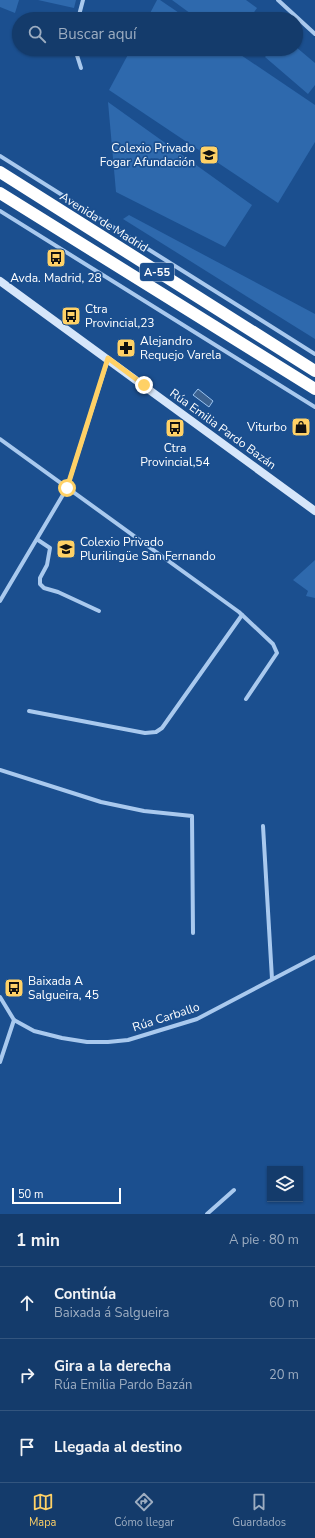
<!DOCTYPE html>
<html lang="es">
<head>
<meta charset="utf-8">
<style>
  body { margin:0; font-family:"Nunito Sans",sans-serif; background:#214673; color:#f1f3f6 }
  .controls { position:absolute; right:12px; bottom:12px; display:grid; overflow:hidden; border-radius:0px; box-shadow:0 1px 3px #0004 }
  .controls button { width:36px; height:36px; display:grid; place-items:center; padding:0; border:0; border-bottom:1px solid #33557e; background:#143b6b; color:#f1f3f6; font:20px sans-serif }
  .scale { position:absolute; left:12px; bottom:10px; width:109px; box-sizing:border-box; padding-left:4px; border:2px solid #fff; border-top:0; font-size:11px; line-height:14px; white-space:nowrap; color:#fff; -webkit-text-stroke:3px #1b4f8f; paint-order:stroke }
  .stop { position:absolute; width:12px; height:12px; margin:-9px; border:3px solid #ffd166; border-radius:50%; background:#fff }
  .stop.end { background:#ffd166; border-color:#fff; box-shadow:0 1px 4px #0008 }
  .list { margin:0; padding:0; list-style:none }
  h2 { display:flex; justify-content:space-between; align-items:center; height:52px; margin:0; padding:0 16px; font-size:17px }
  h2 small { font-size:13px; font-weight:400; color:#9dadc1 }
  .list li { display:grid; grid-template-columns:26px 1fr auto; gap:12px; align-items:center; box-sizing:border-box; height:72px; padding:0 16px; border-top:1px solid #33557e }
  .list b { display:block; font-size:15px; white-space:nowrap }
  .list p { margin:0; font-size:13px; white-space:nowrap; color:#9dadc1 }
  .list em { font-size:13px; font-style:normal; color:#9dadc1 }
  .icon { flex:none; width:22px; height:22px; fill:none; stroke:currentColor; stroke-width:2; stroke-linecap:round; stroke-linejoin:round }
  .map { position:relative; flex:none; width:315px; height:1214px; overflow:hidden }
  .search { position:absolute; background:#143b6b; box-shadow:0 1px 3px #0004; left:12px; right:12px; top:12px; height:44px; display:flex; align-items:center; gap:10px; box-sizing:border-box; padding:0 14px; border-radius:22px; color:#9dadc1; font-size:15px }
  .sheet { height:268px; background:#143b6b }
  nav { display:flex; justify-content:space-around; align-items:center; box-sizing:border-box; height:56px; border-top:1px solid #33557e; background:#143b6b; font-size:11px; color:#9dadc1 }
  nav a { display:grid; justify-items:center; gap:2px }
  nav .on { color:#ffd166 }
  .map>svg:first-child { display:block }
</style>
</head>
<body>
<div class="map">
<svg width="315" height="1214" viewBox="0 0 315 1214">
  <rect width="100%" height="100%" fill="#1b4f8f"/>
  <g fill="#2e69ad">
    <path d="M 0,0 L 19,0 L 15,13 L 0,7 Z"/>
    <path d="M 38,0 L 76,0 L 74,8 Z"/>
    <path d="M 157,0 L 160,0 L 188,19 L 147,19 Z"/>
    <path d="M 172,0 L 246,0 L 257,8 L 249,19 L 198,19 Z"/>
    <path d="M 296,47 L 315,63 L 315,85 L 308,94 L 265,57 L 272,49 L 296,49 Z"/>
    <path d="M 131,49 L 232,49 L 315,105 L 315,142 L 278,203 L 109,90 Z"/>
    <path d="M 108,102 L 252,205 L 225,247 L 116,192 Z"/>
    <path d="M 129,215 L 315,314 L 315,339 L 123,219 Z"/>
    <path d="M 315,560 L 315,598 L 306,596 L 308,591 L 293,580 Z"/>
  </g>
  <path fill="#3c6290" stroke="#9cc4f0" d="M 198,389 L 213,401 L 209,407 L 193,395 Z"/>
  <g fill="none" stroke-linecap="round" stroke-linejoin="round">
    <g stroke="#a9c9ee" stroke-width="4">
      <path d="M 278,0 L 315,34"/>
      <path d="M 78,19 L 83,0"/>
      <path d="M 75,49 L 81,68"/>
      <path d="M 0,156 L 315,354"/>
      <path d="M 0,211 L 315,407"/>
      <path d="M 0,439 L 239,612 L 273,644 L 277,653 L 246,699"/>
      <path d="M 38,540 L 50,548 L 47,565 L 40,578 L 40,584 L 44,588 L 58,592 L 99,611"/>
      <path d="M 0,601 L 67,488 L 108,359"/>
      <path d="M 29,711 L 145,733 L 156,732 L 162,728 L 242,615"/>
      <path d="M 0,770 L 101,802 L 144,811 L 192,816 L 193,933"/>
      <path d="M 263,826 L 272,979"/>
      <path d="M 0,997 L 14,1020 L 34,1031 L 62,1038 L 87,1042 L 108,1042 L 128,1040 L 197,1019 L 315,957"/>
      <path d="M 0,1062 L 14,1020"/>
      <path d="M 207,1214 L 234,1190"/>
    </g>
    <path stroke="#d6e6fa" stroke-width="8" d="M 0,281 L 315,511"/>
    <g stroke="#fff" stroke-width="12">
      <path d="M 0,172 L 315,371"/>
      <path d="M 0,193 L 315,389"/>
    </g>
  </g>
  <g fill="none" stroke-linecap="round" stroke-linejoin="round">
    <path stroke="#ffd166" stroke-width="5" d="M 67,488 L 108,358 L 144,385"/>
  </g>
  <defs>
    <symbol id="school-square" viewBox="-11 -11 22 22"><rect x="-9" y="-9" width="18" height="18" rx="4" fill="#ffd166" stroke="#1b4f8f"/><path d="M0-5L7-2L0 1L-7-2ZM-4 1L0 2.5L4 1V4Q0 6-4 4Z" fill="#111"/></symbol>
    <symbol id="bus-square" viewBox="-11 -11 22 22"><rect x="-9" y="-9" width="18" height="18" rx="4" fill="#ffd166" stroke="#1b4f8f"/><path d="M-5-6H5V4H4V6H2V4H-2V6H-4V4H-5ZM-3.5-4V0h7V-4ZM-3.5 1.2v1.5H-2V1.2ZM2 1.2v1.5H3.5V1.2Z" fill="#111"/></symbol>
    <symbol id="pharmacy-square" viewBox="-11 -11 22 22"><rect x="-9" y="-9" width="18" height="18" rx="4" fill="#ffd166" stroke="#1b4f8f"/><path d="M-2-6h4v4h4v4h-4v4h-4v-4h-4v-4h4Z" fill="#111"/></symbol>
    <symbol id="shop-square" viewBox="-11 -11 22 22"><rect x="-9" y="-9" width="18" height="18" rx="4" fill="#ffd166" stroke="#1b4f8f"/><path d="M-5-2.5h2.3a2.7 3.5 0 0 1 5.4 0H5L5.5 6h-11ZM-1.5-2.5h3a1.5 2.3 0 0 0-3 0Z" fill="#111"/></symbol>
  </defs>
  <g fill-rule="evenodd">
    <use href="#school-square" x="198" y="144" width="22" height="22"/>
    <use href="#bus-square" x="45" y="247" width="22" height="22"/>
    <use href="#bus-square" x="60" y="305" width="22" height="22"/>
    <use href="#pharmacy-square" x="115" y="337" width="22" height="22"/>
    <use href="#shop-square" x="290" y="416" width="22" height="22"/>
    <use href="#bus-square" x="164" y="417" width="22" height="22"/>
    <use href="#school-square" x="55" y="538" width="22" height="22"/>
    <use href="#bus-square" x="3" y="977" width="22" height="22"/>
  </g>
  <g text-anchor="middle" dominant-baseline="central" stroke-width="3.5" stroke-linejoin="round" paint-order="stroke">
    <rect fill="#1b4f8f" stroke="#bbcadd" stroke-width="1" x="140" y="263" width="34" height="18" rx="3"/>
    <g font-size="11" font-weight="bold" fill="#fff">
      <text x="157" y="272">A-55</text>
    </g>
    <g font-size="12" fill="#fff" stroke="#1b4f8f" text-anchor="start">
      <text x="195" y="148" text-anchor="end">Colexio Privado<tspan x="195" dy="14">Fogar Afundación</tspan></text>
      <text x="56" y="278" text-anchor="middle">Avda. Madrid, 28</text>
      <text x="85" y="309">Ctra<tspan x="85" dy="14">Provincial,23</tspan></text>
      <text x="140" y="341">Alejandro<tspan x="140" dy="14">Requejo Varela</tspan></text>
      <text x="287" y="427" text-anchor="end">Viturbo</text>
      <text x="175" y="448" text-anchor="middle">Ctra<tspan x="175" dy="14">Provincial,54</tspan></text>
      <text x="80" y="542">Colexio Privado<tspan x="80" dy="14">Plurilingüe San Fernando</tspan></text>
      <text x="28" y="981">Baixada A<tspan x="28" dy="14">Salgueira, 45</tspan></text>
    </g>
    <g font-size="12" fill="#fff" stroke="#1b4f8f">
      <text transform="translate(104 222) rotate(32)">Avenida de Madrid</text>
      <text transform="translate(223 429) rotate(36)">Rúa Emilia Pardo Bazán</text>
      <text transform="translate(166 1017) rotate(-18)">Rúa Carballo</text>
    </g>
  </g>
</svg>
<div class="controls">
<button><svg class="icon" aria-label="layers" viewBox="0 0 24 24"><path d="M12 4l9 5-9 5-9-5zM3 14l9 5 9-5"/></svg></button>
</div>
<div class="scale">50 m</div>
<div class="stop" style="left:67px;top:488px"></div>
<div class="stop end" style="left:144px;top:385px"></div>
<div class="search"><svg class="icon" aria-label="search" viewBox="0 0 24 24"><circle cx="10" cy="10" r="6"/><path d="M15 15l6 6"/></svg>Buscar aquí</div>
</div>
<section class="sheet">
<h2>1 min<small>A pie · 80 m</small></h2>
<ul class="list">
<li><svg class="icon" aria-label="ahead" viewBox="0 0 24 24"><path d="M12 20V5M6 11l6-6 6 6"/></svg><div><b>Continúa</b><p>Baixada á Salgueira</p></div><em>60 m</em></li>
<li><svg class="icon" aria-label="right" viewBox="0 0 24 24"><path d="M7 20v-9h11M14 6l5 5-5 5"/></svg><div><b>Gira a la derecha</b><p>Rúa Emilia Pardo Bazán</p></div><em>20 m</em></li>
<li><svg class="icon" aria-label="arrive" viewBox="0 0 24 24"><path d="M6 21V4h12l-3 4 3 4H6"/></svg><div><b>Llegada al destino</b></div></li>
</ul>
</section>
<nav>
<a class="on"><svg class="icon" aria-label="map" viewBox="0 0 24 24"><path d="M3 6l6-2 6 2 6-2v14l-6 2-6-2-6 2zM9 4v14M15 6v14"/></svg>Mapa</a>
<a><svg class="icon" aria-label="directions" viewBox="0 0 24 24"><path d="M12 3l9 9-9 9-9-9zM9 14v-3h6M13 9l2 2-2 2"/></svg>Cómo llegar</a>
<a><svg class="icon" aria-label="saved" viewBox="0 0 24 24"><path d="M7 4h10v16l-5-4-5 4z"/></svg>Guardados</a>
</nav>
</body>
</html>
